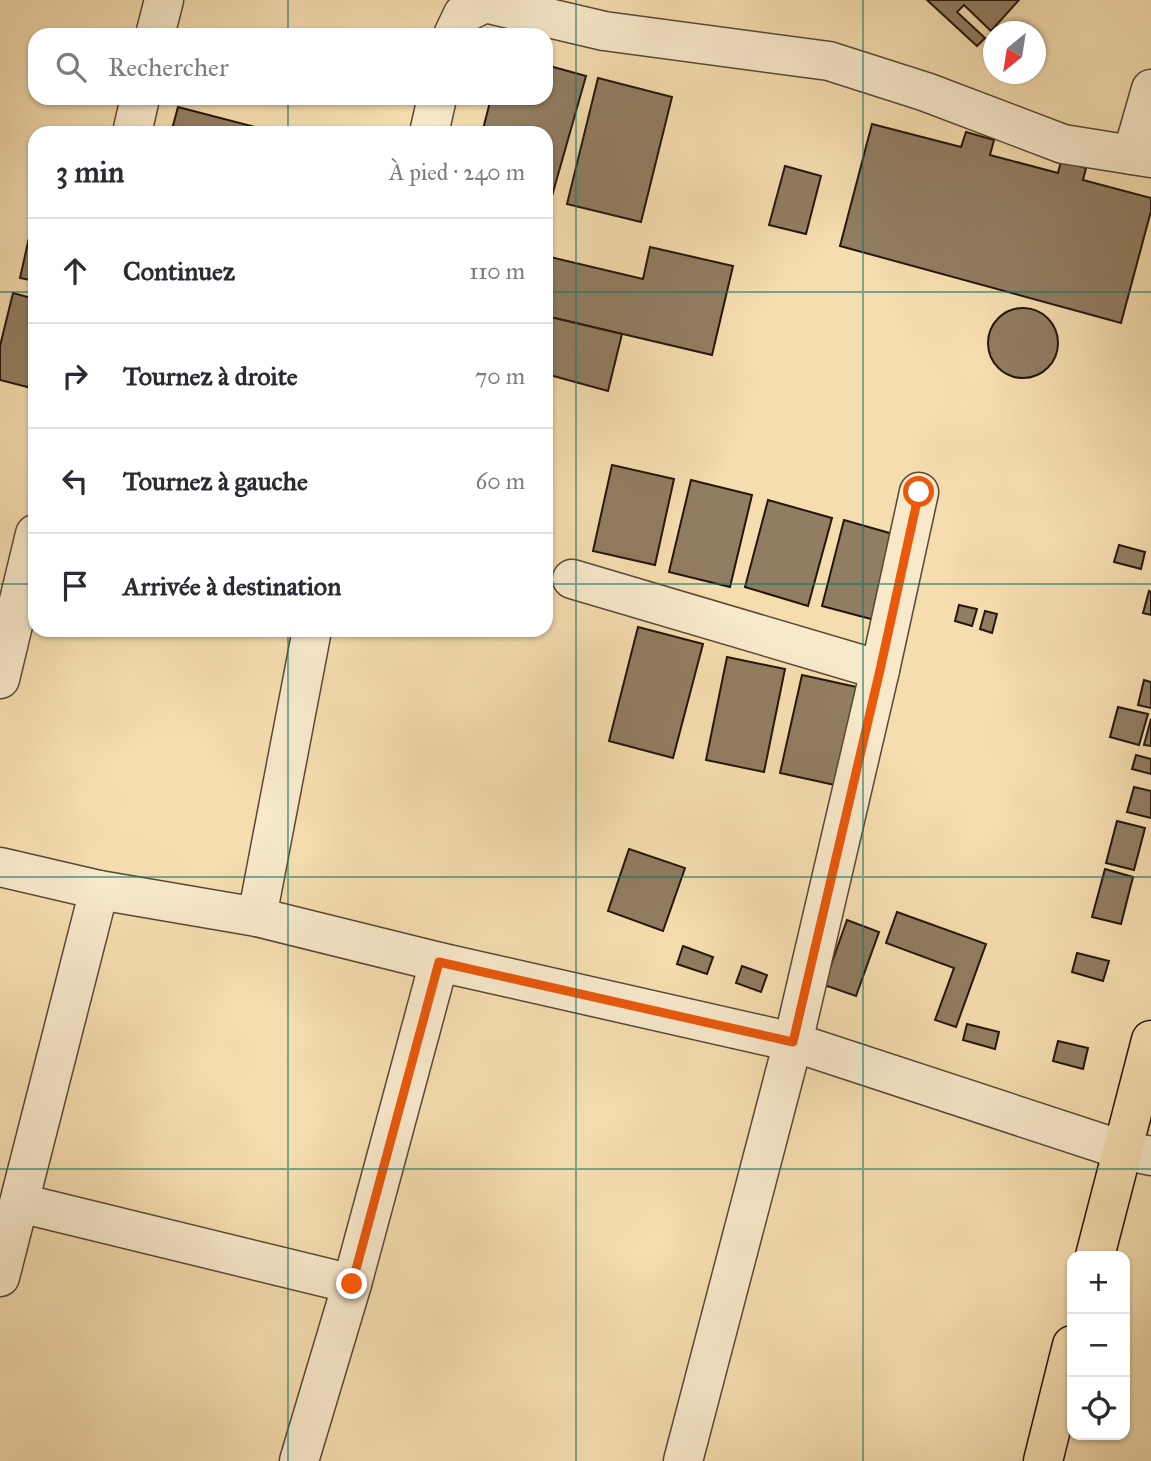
<!DOCTYPE html>
<html lang="fr">
<head>
<meta charset="utf-8">
<style>
  body { margin:0; font-family:"IM FELL Great Primer",serif; background:#f2f2f3; color:#2b2b33 }
  .controls { position:absolute; right:21px; bottom:21px; display:grid; overflow:hidden; border-radius:14px; box-shadow:0 2px 5px #0004 }
  .controls button { width:63px; height:63px; display:grid; place-items:center; padding:0; border:0; border-bottom:2px solid #e1e1e2; background:#fff; color:#2b2b33; font:35px sans-serif }
  .compass { position:absolute; left:983px; top:21px; width:63px; height:63px; border-radius:50%; background:#fff; box-shadow:0 2px 5px #0004; rotate:210deg }
  .stop { position:absolute; width:21px; height:21px; margin:-16px; border:5px solid #ea580c; border-radius:50%; background:#fff }
  .stop.end { background:#ea580c; border-color:#fff; box-shadow:0 2px 7px #0008 }
  .list { margin:0; padding:0; list-style:none }
  h2 { display:flex; justify-content:space-between; align-items:center; height:91px; margin:0; padding:0 28px; font-size:30px }
  h2 small { font-size:23px; font-weight:400; color:#7c7c81 }
  .list li { display:grid; grid-template-columns:46px 1fr auto; gap:21px; align-items:center; box-sizing:border-box; height:105px; padding:0 28px; border-top:2px solid #e1e1e2 }
  .list b { display:block; font-size:26px; white-space:nowrap }
  .list em { font-size:23px; font-style:normal; color:#7c7c81 }
  .icon { flex:none; width:38px; height:38px; fill:none; stroke:currentColor; stroke-width:2; stroke-linecap:round; stroke-linejoin:round }
  .map { position:relative; flex:none; width:1151px; height:1461px; overflow:hidden }
  .search { position:absolute; background:#fff; box-shadow:0 2px 5px #0004; left:28px; top:28px; width:525px; height:77px; display:flex; align-items:center; gap:18px; box-sizing:border-box; padding:0 24px; border-radius:21px; color:#7c7c81; font-size:26px }
  .panel { position:absolute; background:#fff; box-shadow:0 2px 5px #0004; left:28px; top:126px; width:525px; height:511px; border-radius:21px }
  .map>svg:first-child { display:block }
</style>
</head>
<body>
<div class="map">
<svg width="1151" height="1461" viewBox="0 0 1151 1461">
  <rect width="100%" height="100%" fill="#f5ddaf"/>
  <filter id="stains"><feTurbulence type="fractalNoise" baseFrequency=".00286" numOctaves="4"/><feColorMatrix values="0 0 0 0 .2 0 0 0 0 .09 0 0 0 0 .02 0 0 0 .5 -.17"/></filter>
  <radialGradient id="worn" r=".72"><stop offset=".6" stop-color="#630" stop-opacity="0"/><stop offset="1" stop-color="#630" stop-opacity=".3"/></radialGradient>
  <g fill="#917d61" stroke="#25160c" stroke-width="2">
    <path d="M 927,0 L 1019,0 L 991,31 L 964,5 L 957,12 L 985,38 L 977,46 Z"/>
    <path d="M 546,65 L 586,76 L 550,203 L 546,201 L 546,133 L 482,133 L 491,98 L 546,98 Z"/>
    <path d="M 598,78 L 672,97 L 641,222 L 567,204 Z"/>
    <path d="M 178,107 L 278,133 L 171,133 Z"/>
    <path d="M 872,124 L 961,147 L 966,132 L 994,140 L 990,155 L 1058,173 L 1061,161 L 1086,168 L 1083,180 L 1151,198 L 1151,211 L 1121,323 L 840,246 Z"/>
    <path d="M 785,166 L 821,176 L 806,234 L 769,225 Z"/>
    <path d="M 35,211 L 35,281 L 20,278 Z"/>
    <path d="M 650,247 L 733,266 L 712,355 L 546,316 L 546,256 L 643,279 Z"/>
    <path d="M 13,293 L 35,299 L 35,389 L 0,380 L 0,346 Z"/>
    <circle cx="1023" cy="343" r="35"/>
    <path d="M 546,316 L 622,334 L 608,391 L 546,374 Z"/>
    <path d="M 612,465 L 674,479 L 655,565 L 593,551 Z"/>
    <path d="M 691,480 L 752,495 L 730,587 L 669,572 Z"/>
    <path d="M 768,500 L 832,518 L 808,606 L 745,587 Z"/>
    <path d="M 844,520 L 907,538 L 886,623 L 822,606 Z"/>
    <path d="M 1119,545 L 1145,552 L 1141,569 L 1114,562 Z"/>
    <path d="M 1149,591 L 1151,592 L 1151,615 L 1143,613 Z"/>
    <path d="M 959,605 L 977,609 L 972,626 L 955,621 Z"/>
    <path d="M 985,611 L 997,614 L 992,633 L 980,629 Z"/>
    <path d="M 638,627 L 703,644 L 673,758 L 609,741 Z"/>
    <path d="M 727,657 L 785,669 L 764,772 L 706,760 Z"/>
    <path d="M 802,675 L 866,689 L 844,787 L 780,773 Z"/>
    <path d="M 1144,680 L 1151,682 L 1151,708 L 1138,705 Z"/>
    <path d="M 1118,707 L 1148,714 L 1139,745 L 1110,737 Z"/>
    <path d="M 1151,719 L 1151,746 L 1144,745 Z"/>
    <path d="M 1136,755 L 1151,759 L 1151,774 L 1132,769 Z"/>
    <path d="M 1134,787 L 1151,791 L 1151,818 L 1127,812 Z"/>
    <path d="M 1117,821 L 1145,828 L 1134,870 L 1106,863 Z"/>
    <path d="M 629,849 L 685,868 L 663,931 L 608,911 Z"/>
    <path d="M 1105,869 L 1133,877 L 1121,924 L 1092,917 Z"/>
    <path d="M 897,912 L 986,944 L 956,1027 L 935,1020 L 954,968 L 886,943 Z"/>
    <path d="M 847,920 L 879,932 L 856,996 L 824,985 Z"/>
    <path d="M 683,946 L 713,957 L 707,974 L 677,964 Z"/>
    <path d="M 1077,953 L 1109,961 L 1103,981 L 1072,972 Z"/>
    <path d="M 742,966 L 767,975 L 761,992 L 736,983 Z"/>
    <path d="M 967,1024 L 999,1032 L 995,1049 L 963,1040 Z"/>
    <path d="M 1058,1041 L 1088,1048 L 1083,1069 L 1053,1061 Z"/>
  </g>
  <g fill="none" stroke-linecap="round" stroke-linejoin="round">
    <defs>
      <g id="minor">
        <path d="M 155,35 L 164,0"/>
        <path d="M 453,35 L 463,14 L 485,3 L 604,31 L 829,61 L 926,92 L 1063,144 L 1151,158"/>
        <path d="M 132,133 L 140,98"/>
        <path d="M 429,133 L 437,98"/>
        <path d="M 1132,155 L 1151,89"/>
        <path d="M 572,579 L 880,670"/>
        <path d="M 0,679 L 35,534"/>
        <path d="M 0,867 L 99,890 L 257,917 L 439,962 L 793,1042 L 1122,1150 L 1151,1156"/>
        <path d="M 257,917 L 312,630"/>
        <path d="M 20,1203 L 352,1284"/>
        <path d="M 0,1277 L 99,890"/>
        <path d="M 299,1461 L 352,1284 L 439,962"/>
        <path d="M 683,1461 L 793,1042 L 880,670 L 919,492"/>
      </g>
      <g id="primary">
        <path d="M 1095,1256 L 1151,1040"/>
        <path d="M 1043,1461 L 1072,1345"/>
      </g>
    </defs>
    <use href="#minor" stroke="#594835" stroke-width="41"/>
    <use href="#primary" stroke="#25160c" stroke-width="41"/>
    <use href="#minor" stroke="#f8e9cb" stroke-width="38"/>
    <use href="#primary" stroke="#f5ddaf" stroke-width="38"/>
  </g>
  <g fill="none" stroke-linecap="round" stroke-linejoin="round">
    <path stroke="#ea580c" stroke-width="9" d="M 352,1284 L 439,962 L 793,1042 L 880,670 L 919,492"/>
  </g>
  <path fill="none" stroke="#0f766e" stroke-width="2" stroke-opacity="0.55" d="M 288,0 L 288,35M 576,0 L 576,1461M 863,0 L 863,1461M 288,98 L 288,133M 0,292 L 35,292M 546,292 L 1151,292M 0,584 L 35,584M 546,584 L 1151,584M 288,630 L 288,1461M 0,877 L 1151,877M 0,1169 L 1151,1169"/>
  <rect width="100%" height="100%" filter="url(#stains)"/>
  <rect width="100%" height="100%" fill="url(#worn)"/>
</svg>
<div class="controls">
<button>+</button>
<button>−</button>
<button><svg class="icon" aria-label="locate" viewBox="0 0 24 24"><circle cx="12" cy="12" r="6"/><path d="M12 2v4M12 18v4M2 12h4M18 12h4"/></svg></button>
</div>
<svg class="compass" viewBox="-18 -18 36 36"><path d="M0-13l5 13h-10z" fill="#e53935"/><path d="M0 13l5-13h-10z" fill="#7c7c81"/></svg>
<div class="stop" style="left:919px;top:492px"></div>
<div class="stop end" style="left:352px;top:1284px"></div>
<div class="search"><svg class="icon" aria-label="search" viewBox="0 0 24 24"><circle cx="10" cy="10" r="6"/><path d="M15 15l6 6"/></svg>Rechercher</div>
<section class="panel">
<h2>3 min<small>À pied · 240 m</small></h2>
<ul class="list">
<li><svg class="icon" aria-label="ahead" viewBox="0 0 24 24"><path d="M12 20V5M6 11l6-6 6 6"/></svg><div><b>Continuez</b></div><em>110 m</em></li>
<li><svg class="icon" aria-label="right" viewBox="0 0 24 24"><path d="M7 20v-9h11M14 6l5 5-5 5"/></svg><div><b>Tournez à droite</b></div><em>70 m</em></li>
<li><svg class="icon" aria-label="left" viewBox="0 0 24 24"><path d="M17 20v-9H6M10 6l-5 5 5 5"/></svg><div><b>Tournez à gauche</b></div><em>60 m</em></li>
<li><svg class="icon" aria-label="arrive" viewBox="0 0 24 24"><path d="M6 21V4h12l-3 4 3 4H6"/></svg><div><b>Arrivée à destination</b></div></li>
</ul>
</section>
</div>
</body>
</html>
